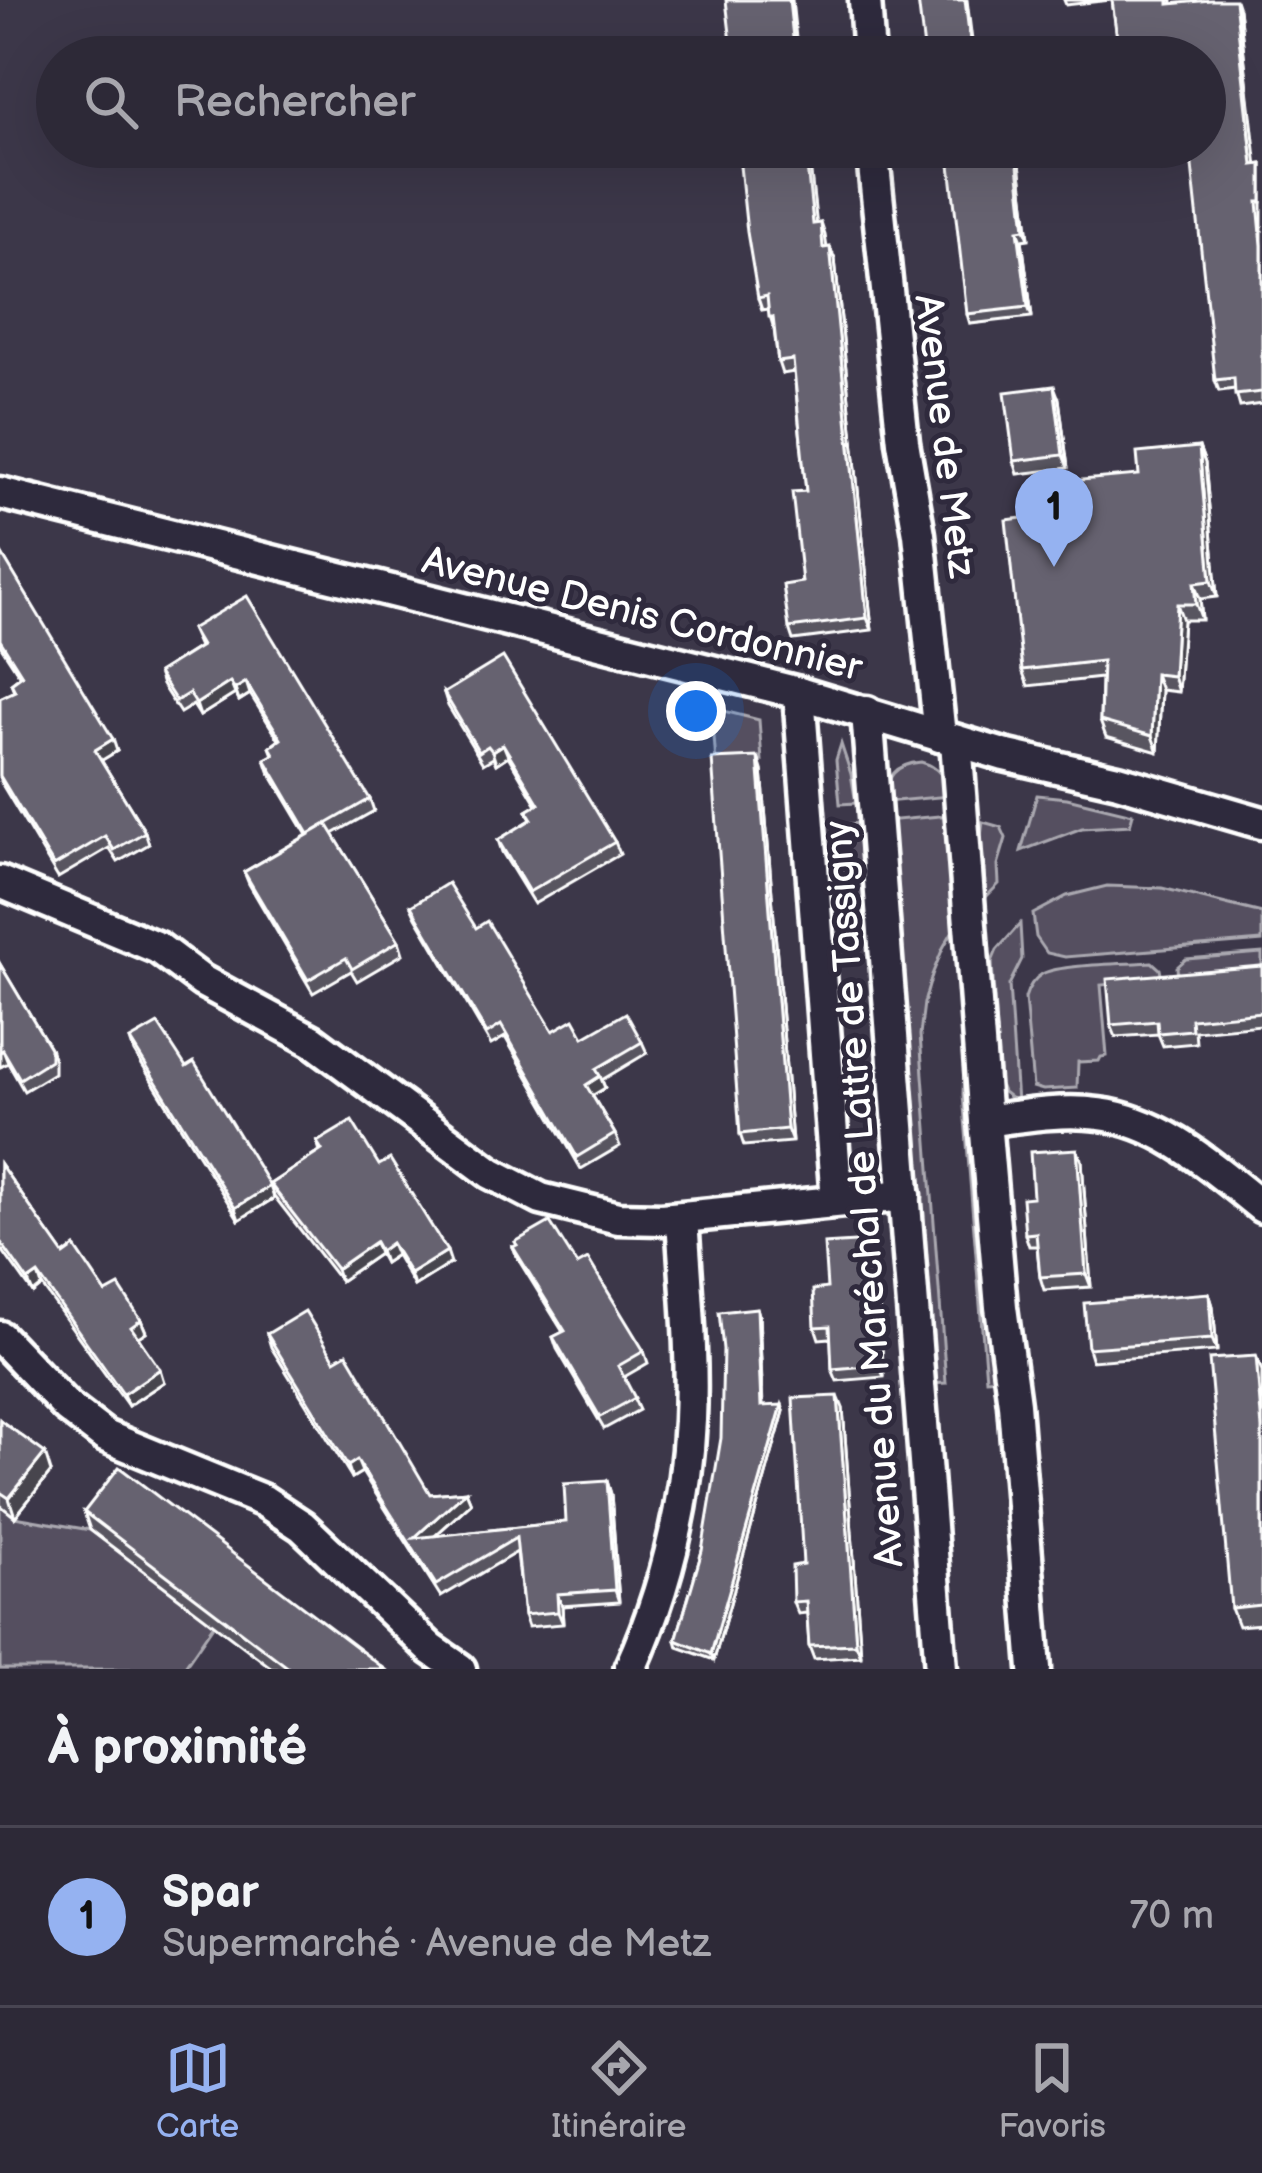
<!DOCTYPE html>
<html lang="fr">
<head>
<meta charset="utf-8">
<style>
  body { margin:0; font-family:"Balsamiq Sans",sans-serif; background:#35313f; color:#f1f3f6 }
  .you { position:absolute; left:696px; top:711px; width:42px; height:42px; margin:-30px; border:9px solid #fff; border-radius:50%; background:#1a73e8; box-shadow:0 0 0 18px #1a73e833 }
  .badge { display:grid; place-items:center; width:78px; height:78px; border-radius:50%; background:#95b2f1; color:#111; font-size:39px; font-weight:700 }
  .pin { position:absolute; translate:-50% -99px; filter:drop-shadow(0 3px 6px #0008) }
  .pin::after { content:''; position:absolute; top:63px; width:42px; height:36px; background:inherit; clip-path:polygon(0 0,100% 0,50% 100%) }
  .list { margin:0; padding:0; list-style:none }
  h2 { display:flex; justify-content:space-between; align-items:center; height:156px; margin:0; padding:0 48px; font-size:51px }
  h2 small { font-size:39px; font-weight:400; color:#a7a6ad }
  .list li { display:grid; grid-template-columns:78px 1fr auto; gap:36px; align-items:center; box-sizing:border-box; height:180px; padding:0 48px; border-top:3px solid #484552 }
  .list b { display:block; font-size:45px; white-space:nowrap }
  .list p { margin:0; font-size:39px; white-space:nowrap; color:#a7a6ad }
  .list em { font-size:39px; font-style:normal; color:#a7a6ad }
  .icon { flex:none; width:66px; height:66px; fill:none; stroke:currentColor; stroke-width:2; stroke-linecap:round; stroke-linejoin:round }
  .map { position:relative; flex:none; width:1262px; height:1669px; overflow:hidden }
  .search { position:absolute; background:#2d2937; box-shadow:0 12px 48px #0002; left:36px; right:36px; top:36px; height:132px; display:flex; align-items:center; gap:30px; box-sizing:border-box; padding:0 42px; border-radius:66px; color:#a7a6ad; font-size:45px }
  .sheet { height:336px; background:#2d2937 }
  nav { display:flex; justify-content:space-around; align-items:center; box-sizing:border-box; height:168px; border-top:3px solid #484552; background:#2d2937; font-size:33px; color:#a7a6ad }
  nav a { display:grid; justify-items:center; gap:6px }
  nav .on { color:#95b2f1 }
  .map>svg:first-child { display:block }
</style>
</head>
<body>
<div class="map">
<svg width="1262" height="1669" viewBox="0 0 1262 1669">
  <rect width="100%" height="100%" fill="#3c3749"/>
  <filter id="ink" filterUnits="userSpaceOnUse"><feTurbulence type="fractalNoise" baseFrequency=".00833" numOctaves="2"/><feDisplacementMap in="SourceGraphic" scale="24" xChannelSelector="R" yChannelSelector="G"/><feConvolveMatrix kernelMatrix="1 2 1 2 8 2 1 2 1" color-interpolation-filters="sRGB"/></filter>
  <g filter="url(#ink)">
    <g fill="#555060" stroke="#aaa8b0" stroke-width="3">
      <path d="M 712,708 L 759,720 L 762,761 L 716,764 Z"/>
      <path d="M 841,744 L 851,774 L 856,803 L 840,804 L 836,760 Z"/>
      <path d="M 921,762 C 940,767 945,778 950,796 L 884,802 C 886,777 895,764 921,762 Z"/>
      <path d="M 1037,795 L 1067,798 L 1133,814 L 1130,825 L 1082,828 L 1021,851 Z"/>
      <path d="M 951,815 L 959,920 L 943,948 L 932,975 L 924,1003 L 920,1035 L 946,1383 L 929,1384 L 885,821 Z"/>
      <path d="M 983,822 L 1001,827 L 1006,838 L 998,865 L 999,884 L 986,897 L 981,836 Z"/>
      <path d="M 858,823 L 864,912 L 856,956 L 851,957 L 841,825 Z"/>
      <path d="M 1107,886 L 1162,888 L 1262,913 L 1262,941 L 1065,957 L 1047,953 L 1036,937 L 1033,914 L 1067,896 Z"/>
      <path d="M 1020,924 L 1022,959 L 1009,985 L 1017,1103 L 1003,1092 L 999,1082 L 992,962 L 997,950 Z"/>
      <path d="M 1262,953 L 1262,972 L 1178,978 L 1177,967 L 1186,959 Z"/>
      <path d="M 1152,962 L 1160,969 L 1162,980 L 1101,985 L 1107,1056 L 1101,1057 L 1099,1061 L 1078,1062 L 1077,1088 L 1043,1090 L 1033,1087 L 1025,998 C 1028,988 1032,980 1042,974 C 1060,964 1128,964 1152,962 Z"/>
      <path d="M 965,1035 L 1002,1378 L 986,1379 L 963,1094 Z"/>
      <path d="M 0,1505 L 15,1517 L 90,1530 L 214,1624 L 183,1669 L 0,1669 Z"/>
    </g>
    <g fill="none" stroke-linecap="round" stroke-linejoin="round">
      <defs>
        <g id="street">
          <path d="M 865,0 L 869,57"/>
          <path d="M 872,147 L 903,442 L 919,534 L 940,736"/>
          <path d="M 0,493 L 799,693 L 1004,755 L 1118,781 L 1262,823"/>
          <path d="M 799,693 L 837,1201"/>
          <path d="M 867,712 L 941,1669"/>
          <path d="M 956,741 L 985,1121 L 1001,1307 L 1014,1404 L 1035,1669"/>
          <path d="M 0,882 L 158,948 L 202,981 L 313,1041 L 491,1173 L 541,1199 L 618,1218 L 662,1219 L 905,1195"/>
          <path d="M 985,1121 C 1022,1116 1062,1109 1099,1114 C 1164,1122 1213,1168 1262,1207"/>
          <path d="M 0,1337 L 67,1407 L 105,1436 L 264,1501 L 302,1526 L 431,1649 L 460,1669"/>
          <path d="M 630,1669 C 665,1591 686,1505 690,1420 C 693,1353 686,1285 682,1218"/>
        </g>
      </defs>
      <use href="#street" stroke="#fff" stroke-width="39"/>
      <use href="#street" stroke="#2f2a3d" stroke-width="30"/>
    </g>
    <g fill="#585460" stroke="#fff" stroke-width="3">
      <path d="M 1064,0 L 1111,0 L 1066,5 Z"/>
      <path d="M 1112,0 L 1172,0 L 1172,4 L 1239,9 L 1256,165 L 1262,164 L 1262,404 L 1240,407 L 1235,389 L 1219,391 L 1215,380 L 1205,57 L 1120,57 Z"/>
      <path d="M 808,147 L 816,224 L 821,223 L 825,235 L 827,248 L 835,259 L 872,630 L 793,640 L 789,628 L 802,582 L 806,491 L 794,372 L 782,374 L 778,362 L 774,329 L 768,309 L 762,310 L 758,298 Z"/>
      <path d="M 1018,147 L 1029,239 L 1022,240 L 1032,317 L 970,324 L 967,314 Z"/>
      <path d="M 1059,399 L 1068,468 L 1018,474 L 1014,461 Z"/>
      <path d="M 1199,447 L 1205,463 L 1217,597 L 1200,599 L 1202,620 L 1183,620 L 1178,692 L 1161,690 L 1158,752 L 1106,737 L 1100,721 L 1101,678 L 1028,686 L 1022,670 L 1139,475 Z"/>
      <path d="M 0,551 L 117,751 L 101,760 L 145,832 L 149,844 L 118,862 L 109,848 L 58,878 L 0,781 L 0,698 L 14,691 L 11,683 L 20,676 L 0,645 Z"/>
      <path d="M 191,629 L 370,799 L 374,811 L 333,834 L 399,941 L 403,954 L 357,981 L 351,971 L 313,993 L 249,884 L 244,872 L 307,835 L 269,771 L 265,759 L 273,755 L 270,747 L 279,740 L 250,694 L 239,701 L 235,694 L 200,716 L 193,705 L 180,713 L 162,685 L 158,673 L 199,647 Z"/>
      <path d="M 444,693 L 615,842 L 620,854 L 534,904 L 502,852 L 498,840 L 531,820 L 527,811 L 537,805 L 508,756 L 496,764 L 493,758 L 483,764 L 448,706 Z"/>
      <path d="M 762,770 L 792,1142 L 744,1146 L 740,1134 Z"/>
      <path d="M 411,906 L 476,928 L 553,1031 L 584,1037 L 642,1042 L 647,1053 L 602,1080 L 605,1088 L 592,1095 L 615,1134 L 620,1146 L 581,1169 L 505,1037 L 491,1045 L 416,917 Z"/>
      <path d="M 0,964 L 50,1048 L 54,1060 L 54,1073 L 24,1091 L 8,1063 L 0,1067 Z"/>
      <path d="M 1262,966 L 1262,1025 L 1195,1031 L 1196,1043 L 1163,1046 L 1158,1034 L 1116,1037 L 1111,1025 Z"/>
      <path d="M 130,1040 L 270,1186 L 274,1198 L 239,1220 L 134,1052 Z"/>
      <path d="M 317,1142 L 379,1165 L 451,1263 L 414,1286 L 396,1255 L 384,1263 L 379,1254 L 340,1281 L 274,1196 L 270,1184 L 320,1151 Z"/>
      <path d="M 1082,1161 L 1091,1287 L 1044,1290 L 1040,1277 L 1037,1246 L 1029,1246 L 1025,1234 L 1033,1197 Z"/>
      <path d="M 0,1164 L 64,1255 L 106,1293 L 141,1320 L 146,1332 L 138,1337 L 164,1382 L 128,1406 L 42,1286 L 33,1293 L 0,1247 Z"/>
      <path d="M 871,1241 L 875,1253 L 884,1377 L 837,1381 L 832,1369 L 831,1338 L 819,1339 L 815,1327 L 827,1288 Z"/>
      <path d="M 513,1247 L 577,1265 L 644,1351 L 648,1363 L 624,1377 L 639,1410 L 604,1429 L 557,1349 L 553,1337 L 563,1332 L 518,1259 Z"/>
      <path d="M 1209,1293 L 1213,1306 L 1217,1351 L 1092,1361 L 1088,1348 Z"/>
      <path d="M 757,1308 L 759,1315 L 763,1406 L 784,1411 L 714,1660 L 678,1647 L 676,1640 L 702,1551 Z"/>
      <path d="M 267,1334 L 335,1360 L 430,1494 L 466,1491 L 471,1503 L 435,1536 L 566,1522 L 607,1481 L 611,1494 L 619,1602 L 562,1606 L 563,1624 L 528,1627 L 524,1615 L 517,1552 L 441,1597 L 362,1472 L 352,1478 L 271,1347 Z"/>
      <path d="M 1256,1356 L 1262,1371 L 1262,1624 L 1238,1626 L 1231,1608 Z"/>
      <path d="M 843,1408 L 861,1656 L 814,1659 L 809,1646 L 807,1613 L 798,1614 L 793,1602 Z"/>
      <path d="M 0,1420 L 51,1472 L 15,1517 L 0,1505 Z"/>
      <path d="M 84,1512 L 385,1669 L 273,1669 L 90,1530 Z"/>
    </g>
    <g fill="#47454e" stroke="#fff" stroke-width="3">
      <path d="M 789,0 L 792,0 L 798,57 L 795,57 Z"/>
      <path d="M 965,0 L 967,0 L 974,57 L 972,57 Z"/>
      <path d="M 1236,0 L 1239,9 L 1258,176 L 1253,165 Z"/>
      <path d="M 805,147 L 808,147 L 818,236 L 813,224 Z"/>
      <path d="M 1016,147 L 1018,147 L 1029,239 L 1025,229 Z"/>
      <path d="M 1018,230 L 1022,240 L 1032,317 L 1028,307 Z"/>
      <path d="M 830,247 L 835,259 L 872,630 L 867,618 Z"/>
      <path d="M 1054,386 L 1059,399 L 1068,468 L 1063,455 Z"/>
      <path d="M 1199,447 L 1205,463 L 1217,597 L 1211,581 Z"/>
      <path d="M 1194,583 L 1200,599 L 1202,620 L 1196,604 Z"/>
      <path d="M 1177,604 L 1183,620 L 1178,692 L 1173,676 Z"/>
      <path d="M 1155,674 L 1161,690 L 1158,752 L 1152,736 Z"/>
      <path d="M 230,682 L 235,694 L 200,716 L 196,704 Z"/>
      <path d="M 246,682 L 250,694 L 239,701 L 235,689 Z"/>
      <path d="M 113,739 L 117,751 L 99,762 L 95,750 Z"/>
      <path d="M 503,744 L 508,756 L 496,764 L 492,751 Z"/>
      <path d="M 758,757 L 762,770 L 792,1142 L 787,1129 Z"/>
      <path d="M 3,1050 L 8,1063 L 0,1067 L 0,1052 Z"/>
      <path d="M 600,1076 L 605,1088 L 590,1097 L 586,1085 Z"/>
      <path d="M 1077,1149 L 1082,1161 L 1091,1287 L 1086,1274 Z"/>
      <path d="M 270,1186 L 274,1198 L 239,1220 L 235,1208 Z"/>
      <path d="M 871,1241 L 875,1253 L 884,1377 L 879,1365 Z"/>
      <path d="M 375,1242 L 379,1254 L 340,1281 L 336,1269 Z"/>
      <path d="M 391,1243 L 396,1255 L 384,1263 L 380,1251 Z"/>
      <path d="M 447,1251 L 451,1263 L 414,1286 L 410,1274 Z"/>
      <path d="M 38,1274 L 42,1286 L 33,1293 L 28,1281 Z"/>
      <path d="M 1209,1293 L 1213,1306 L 1217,1351 L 1212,1339 Z"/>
      <path d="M 757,1308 L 759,1315 L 763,1412 L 761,1406 Z"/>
      <path d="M 141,1320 L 146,1332 L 135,1339 L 131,1327 Z"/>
      <path d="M 1256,1356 L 1262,1371 L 1262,1429 Z"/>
      <path d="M 160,1369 L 164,1382 L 128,1406 L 123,1394 Z"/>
      <path d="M 838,1396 L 843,1408 L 861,1656 L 856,1644 Z"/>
      <path d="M 782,1405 L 784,1411 L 714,1660 L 711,1654 Z"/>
      <path d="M 45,1453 L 51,1472 L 15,1517 L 9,1498 Z"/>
      <path d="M 357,1460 L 362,1472 L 352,1478 L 348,1466 Z"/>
      <path d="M 607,1481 L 611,1494 L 619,1602 L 615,1590 Z"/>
      <path d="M 466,1491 L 471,1503 L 419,1550 L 414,1538 Z"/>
      <path d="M 557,1594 L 562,1606 L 563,1624 L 558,1612 Z"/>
    </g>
    <g fill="#666270" stroke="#fff" stroke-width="3">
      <path d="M 726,0 L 789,0 L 795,57 L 719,57 L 717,43 L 731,42 Z"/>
      <path d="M 918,0 L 965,0 L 972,57 L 925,57 Z"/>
      <path d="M 1112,0 L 1169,0 L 1169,4 L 1210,0 L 1235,0 L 1253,165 L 1262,164 L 1262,202 L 1258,202 L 1262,245 L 1262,392 L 1235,395 L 1234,378 L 1215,380 L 1190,147 L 1205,147 L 1205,57 L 1180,57 L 1179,46 L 1119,54 Z"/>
      <path d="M 738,147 L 805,147 L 813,224 L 821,223 L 823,248 L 830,247 L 867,618 L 789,628 L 783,585 L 802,582 L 792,492 L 806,491 L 793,360 L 778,362 L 773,317 L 769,317 L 767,296 L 758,298 L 747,232 Z"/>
      <path d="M 948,147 L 1016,147 L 1025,229 L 1018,230 L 1028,307 L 967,314 Z"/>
      <path d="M 1054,386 L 1063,455 L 1014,461 L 1005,392 Z"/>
      <path d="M 1199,447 L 1211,581 L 1194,583 L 1196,604 L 1177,604 L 1173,676 L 1155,674 L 1152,736 L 1100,721 L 1102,661 L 1022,670 L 1006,520 L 1062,513 L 1058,482 L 1139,475 L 1137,453 Z"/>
      <path d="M 0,551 L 113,739 L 95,750 L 145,832 L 114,850 L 105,836 L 54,866 L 0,776 L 0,698 L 15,691 L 11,683 L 22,675 L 0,640 Z"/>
      <path d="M 247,596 L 370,799 L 309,834 L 265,759 L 274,754 L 270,747 L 281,739 L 246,682 L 235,689 L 230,682 L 196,704 L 189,693 L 176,701 L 158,673 L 201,646 L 191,629 Z"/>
      <path d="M 503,657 L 615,842 L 529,892 L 498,840 L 532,819 L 527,811 L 539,804 L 503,744 L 492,751 L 488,746 L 479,752 L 444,693 Z"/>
      <path d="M 758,757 L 787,1129 L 740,1134 L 712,759 Z"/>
      <path d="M 327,824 L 399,941 L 352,969 L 346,958 L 308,980 L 244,872 Z"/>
      <path d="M 448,883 L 476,928 L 487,921 L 553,1031 L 574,1019 L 584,1037 L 626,1013 L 642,1042 L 596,1069 L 600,1076 L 586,1085 L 615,1134 L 577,1157 L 501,1025 L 487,1034 L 411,906 Z"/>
      <path d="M 0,964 L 50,1048 L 50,1060 L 20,1079 L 3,1050 L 0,1052 Z"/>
      <path d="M 1262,966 L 1262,1012 L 1191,1019 L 1192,1030 L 1158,1033 L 1157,1021 L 1111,1025 L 1107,979 Z"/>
      <path d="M 158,1024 L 186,1067 L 194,1062 L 270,1186 L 235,1208 L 130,1040 Z"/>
      <path d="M 352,1121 L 379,1165 L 390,1159 L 447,1251 L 410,1274 L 391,1243 L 380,1251 L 375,1242 L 336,1269 L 270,1184 L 322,1150 L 317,1142 Z"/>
      <path d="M 1077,1149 L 1086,1274 L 1040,1277 L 1036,1233 L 1025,1234 L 1022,1198 L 1033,1197 L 1030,1152 Z"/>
      <path d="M 0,1164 L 64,1255 L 75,1247 L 106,1293 L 119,1286 L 141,1320 L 131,1327 L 160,1369 L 123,1394 L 38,1274 L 28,1281 L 0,1241 Z"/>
      <path d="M 550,1222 L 577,1265 L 588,1259 L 644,1351 L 618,1366 L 635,1398 L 600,1417 L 553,1337 L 565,1331 L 513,1247 L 517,1245 L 515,1242 Z"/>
      <path d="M 871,1241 L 879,1365 L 832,1369 L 830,1326 L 815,1327 L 813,1290 L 827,1288 L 824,1244 Z"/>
      <path d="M 1209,1293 L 1212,1339 L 1088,1348 L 1084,1303 Z"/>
      <path d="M 757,1308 L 761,1406 L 782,1405 L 711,1654 L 676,1640 L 702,1551 L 721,1438 L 723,1349 L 719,1312 Z"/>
      <path d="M 305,1311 L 335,1360 L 347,1353 L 430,1494 L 466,1491 L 414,1538 L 566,1522 L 564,1484 L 607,1481 L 615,1590 L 557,1594 L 558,1612 L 524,1615 L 516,1538 L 436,1585 L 357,1460 L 348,1466 L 267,1334 Z"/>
      <path d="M 1256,1356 L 1262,1429 L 1262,1605 L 1231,1608 L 1209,1359 Z"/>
      <path d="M 838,1396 L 856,1644 L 809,1646 L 806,1601 L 793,1602 L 792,1566 L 803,1564 L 793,1398 Z"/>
      <path d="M 0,1420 L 45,1453 L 9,1498 L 0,1492 Z"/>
      <path d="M 119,1467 L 385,1669 L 290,1669 L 84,1512 Z"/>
    </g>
  </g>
  <g text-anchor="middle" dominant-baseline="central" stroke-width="10" stroke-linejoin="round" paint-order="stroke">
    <g font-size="39" fill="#fff" stroke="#2f2a3d">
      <text transform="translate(944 436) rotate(83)">Avenue de Metz</text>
      <text transform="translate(642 615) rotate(14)">Avenue Denis Cordonnier</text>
      <text transform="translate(865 1194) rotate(-94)">Avenue du Maréchal de Lattre de Tassigny</text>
    </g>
  </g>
</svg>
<div class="you"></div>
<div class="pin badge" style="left:1054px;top:567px">1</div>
<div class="search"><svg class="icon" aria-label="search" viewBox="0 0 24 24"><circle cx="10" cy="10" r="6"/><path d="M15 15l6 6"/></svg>Rechercher</div>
</div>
<section class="sheet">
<h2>À proximité<small></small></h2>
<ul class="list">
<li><span class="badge">1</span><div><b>Spar</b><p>Supermarché · Avenue de Metz</p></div><em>70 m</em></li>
</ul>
</section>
<nav>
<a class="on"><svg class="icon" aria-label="map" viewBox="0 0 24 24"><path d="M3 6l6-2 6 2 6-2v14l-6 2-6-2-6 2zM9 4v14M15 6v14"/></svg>Carte</a>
<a><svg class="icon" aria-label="directions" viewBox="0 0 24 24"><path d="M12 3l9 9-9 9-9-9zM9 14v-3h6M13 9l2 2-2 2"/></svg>Itinéraire</a>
<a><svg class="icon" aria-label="saved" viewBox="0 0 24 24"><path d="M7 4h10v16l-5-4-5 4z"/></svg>Favoris</a>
</nav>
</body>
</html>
